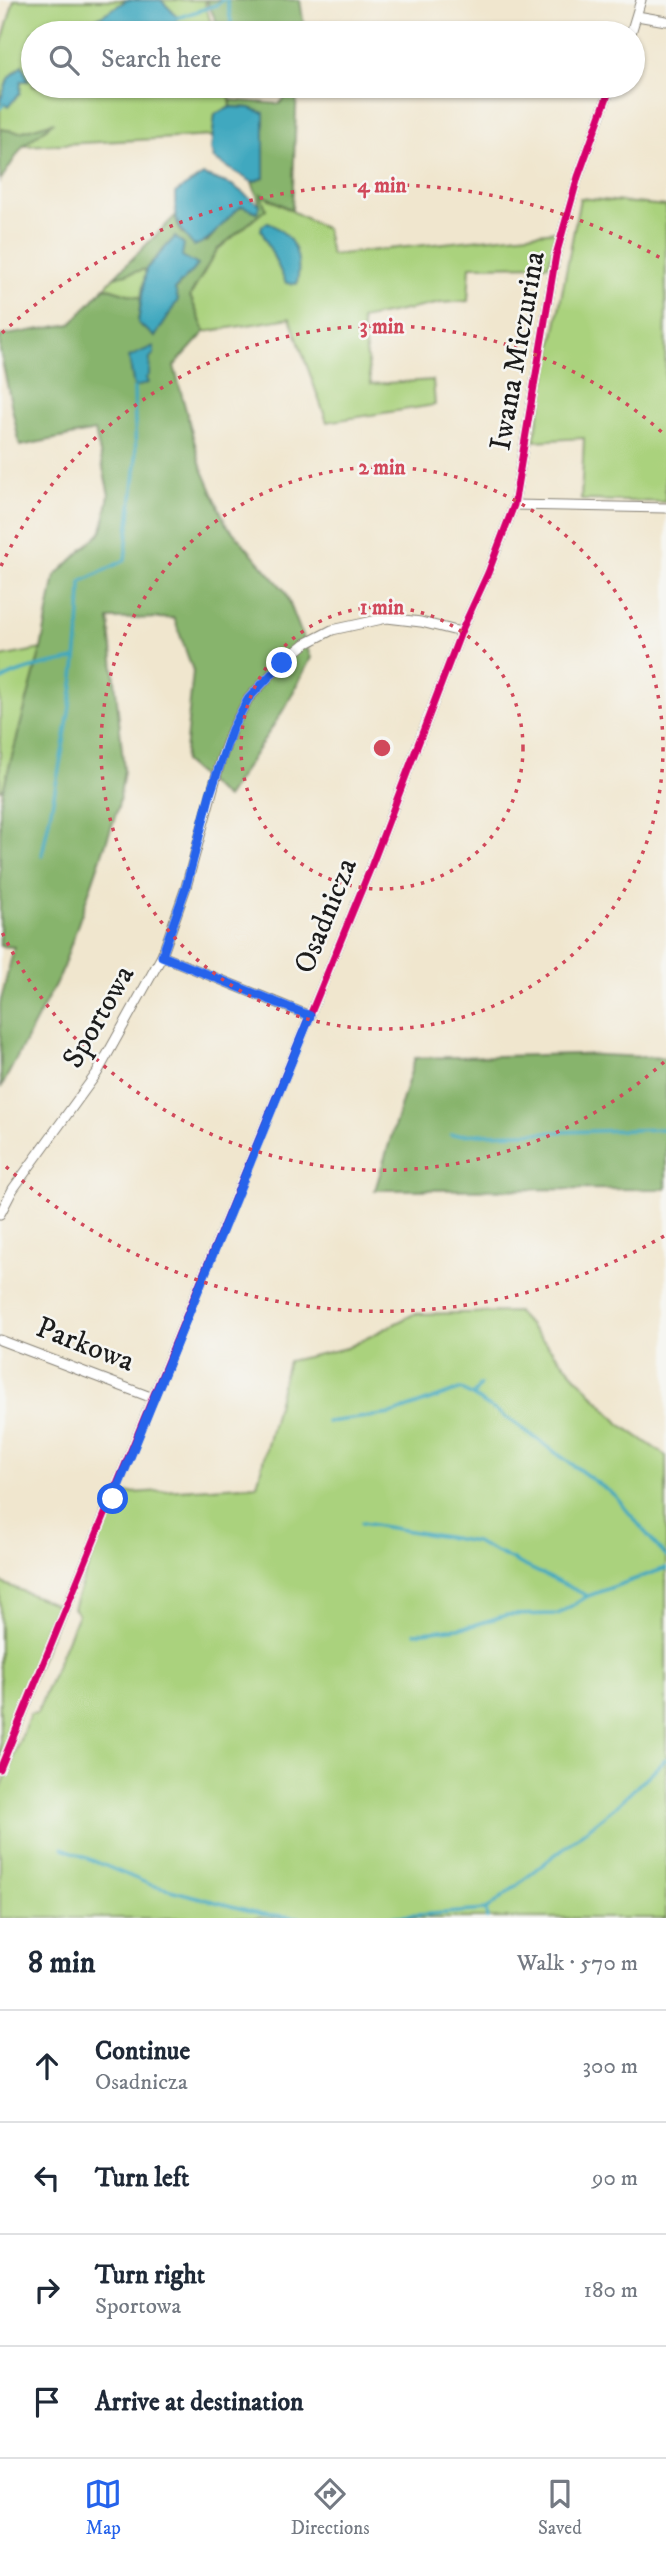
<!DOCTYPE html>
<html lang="en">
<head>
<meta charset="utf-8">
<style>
  body { margin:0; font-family:"IM FELL DW Pica",serif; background:#f2f2f3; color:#1f2937 }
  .stop { position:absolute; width:21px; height:21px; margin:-16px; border:5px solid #2563eb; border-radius:50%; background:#fff }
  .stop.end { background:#2563eb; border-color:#fff; box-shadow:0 2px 7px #0008 }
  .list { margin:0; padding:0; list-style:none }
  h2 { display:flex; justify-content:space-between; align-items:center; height:91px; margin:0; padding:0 28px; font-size:30px }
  h2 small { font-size:23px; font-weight:400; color:#747a83 }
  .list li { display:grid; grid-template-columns:46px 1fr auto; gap:21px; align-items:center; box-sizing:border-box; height:112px; padding:0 28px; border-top:2px solid #e0e1e3 }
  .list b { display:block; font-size:26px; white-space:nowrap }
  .list p { margin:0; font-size:23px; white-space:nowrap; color:#747a83 }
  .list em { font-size:23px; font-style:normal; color:#747a83 }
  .icon { flex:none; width:38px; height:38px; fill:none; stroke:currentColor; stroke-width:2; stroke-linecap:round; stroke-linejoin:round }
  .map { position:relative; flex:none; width:666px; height:1918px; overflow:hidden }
  .search { position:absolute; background:#fff; box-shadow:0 2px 5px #0004; left:21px; right:21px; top:21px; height:77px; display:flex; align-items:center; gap:18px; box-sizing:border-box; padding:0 24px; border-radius:38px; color:#747a83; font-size:26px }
  .sheet { height:539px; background:#fff }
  nav { display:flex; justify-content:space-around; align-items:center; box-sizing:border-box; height:98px; border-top:2px solid #e0e1e3; background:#fff; font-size:19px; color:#747a83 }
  nav a { display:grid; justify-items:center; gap:4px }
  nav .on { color:#2563eb }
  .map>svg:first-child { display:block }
</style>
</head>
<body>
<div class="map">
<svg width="666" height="1918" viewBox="0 0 666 1918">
  <rect width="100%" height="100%" fill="#f6f6f2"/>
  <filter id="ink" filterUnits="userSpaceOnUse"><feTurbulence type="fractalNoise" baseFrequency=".0143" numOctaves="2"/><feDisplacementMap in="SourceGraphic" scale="14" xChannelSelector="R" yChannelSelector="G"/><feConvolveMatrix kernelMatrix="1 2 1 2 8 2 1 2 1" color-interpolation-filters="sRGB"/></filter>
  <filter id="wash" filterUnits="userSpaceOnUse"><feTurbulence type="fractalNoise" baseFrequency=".00686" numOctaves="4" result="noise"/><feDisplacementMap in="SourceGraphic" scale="28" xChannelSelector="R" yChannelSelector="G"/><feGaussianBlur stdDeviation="1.57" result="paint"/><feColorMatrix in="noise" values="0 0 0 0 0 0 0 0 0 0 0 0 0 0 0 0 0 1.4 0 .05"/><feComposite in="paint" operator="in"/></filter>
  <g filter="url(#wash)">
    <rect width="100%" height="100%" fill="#f0e6ce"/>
    <g fill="#aad27d" stroke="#63774c" stroke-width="2">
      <path d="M 14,0 L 204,0 L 214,33 L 33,33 L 33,86 L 228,86 L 231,107 L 215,114 L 213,136 L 23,146 L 52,123 L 20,132 L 0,129 L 0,49 Z"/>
      <path d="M 260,194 L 326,229 L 331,255 L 557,231 L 549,265 L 470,266 L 468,301 L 441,303 L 361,319 L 371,384 L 433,380 L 435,405 L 327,422 L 290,318 L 205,332 L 190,296 L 217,250 L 266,209 Z"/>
      <path d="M 580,198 L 666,206 L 665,502 L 581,500 L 584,438 L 534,441 Z"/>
      <path d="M 146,269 L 141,298 L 105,287 L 114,277 Z"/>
      <path d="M 41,649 L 3,790 L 0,790 L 0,657 Z"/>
      <path d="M 517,1312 L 620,1424 L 666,1456 L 666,1918 L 0,1918 L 0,1791 L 30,1714 L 37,1713 L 78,1614 L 73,1608 L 115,1494 L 257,1485 L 288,1361 L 347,1348 L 414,1314 Z"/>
      <path d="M 0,1582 L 62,1607 L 0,1758 Z"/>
    </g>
    <g fill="#87b46c" stroke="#526844" stroke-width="2">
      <path d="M 206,0 L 300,0 L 305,33 L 289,33 L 274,28 L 267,32 L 222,33 Z"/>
      <path d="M 297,86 L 292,210 L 261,194 L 266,209 L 217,250 L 190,296 L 205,332 L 174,366 L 201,466 L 226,524 L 285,591 L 311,658 L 286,706 L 226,798 L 184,762 L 193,671 L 174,618 L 109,619 L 124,770 L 118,808 L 61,973 L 1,1088 L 0,1004 L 14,947 L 0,946 L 0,807 L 3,790 L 41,649 L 55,576 L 102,531 L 109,495 L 95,431 L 20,446 L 0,351 L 0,336 L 71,324 L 105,287 L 141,298 L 138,323 L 155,337 L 175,290 L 197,265 L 181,256 L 175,237 L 146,269 L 114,277 L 175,216 L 181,233 L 207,242 L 225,220 L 242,206 L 257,211 L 260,205 L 252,182 L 264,178 L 250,108 L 231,107 L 231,100 L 279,104 Z"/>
      <path d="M 54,122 L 23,146 L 0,181 L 0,129 L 20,132 Z"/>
      <path d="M 580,1054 L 666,1058 L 666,1189 L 375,1190 L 415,1058 Z"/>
    </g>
    <g fill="#3fa8bf" stroke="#2e626e" stroke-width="2">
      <path d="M 127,0 L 161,0 L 177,16 L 175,31 L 170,33 L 73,33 Z"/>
      <path d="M 22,65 L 29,81 L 21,81 L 20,93 L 8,107 L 0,101 L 8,79 Z"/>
      <path d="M 231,107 L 250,108 L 264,113 L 264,178 L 252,182 L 214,159 L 211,149 L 215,114 Z"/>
      <path d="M 203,175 L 232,185 L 260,205 L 257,212 L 242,206 C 224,218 215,240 194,246 C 176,227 175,218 175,193 Z"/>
      <path d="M 268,222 C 295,237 302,255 297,284 L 286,283 L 261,230 L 262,226 Z"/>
      <path d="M 175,237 L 184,244 L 182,256 L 198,265 L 175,289 L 178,300 L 155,337 L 138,323 L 146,269 Z"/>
      <path d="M 154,346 L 154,354 L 150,358 L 149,375 L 146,378 L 148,383 L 134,388 L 129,357 Z"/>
    </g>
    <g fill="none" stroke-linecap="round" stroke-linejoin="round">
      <g stroke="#3fa8bf" stroke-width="3.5">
        <path d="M 227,0 L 233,33"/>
        <path d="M 177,18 L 216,5 L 223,0"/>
        <path d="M 0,108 L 3,105"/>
        <path d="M 0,681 C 23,667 49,665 74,659"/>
        <path d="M 42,855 C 60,765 80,674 81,582 L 125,560 L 136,463 L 134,388"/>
        <path d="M 451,1135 L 666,1129"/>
        <path d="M 473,1396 L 480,1385"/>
        <path d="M 327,1422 L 391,1414 L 461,1389 L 512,1421 L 614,1495 L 666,1557"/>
        <path d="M 362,1523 L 475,1542 L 588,1596 L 666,1568"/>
        <path d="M 415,1633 L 467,1627 L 507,1615 L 558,1614 L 588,1596"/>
        <path d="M 63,1848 L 151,1885 L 262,1914 L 303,1918"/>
        <path d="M 375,1918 L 486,1910"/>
        <path d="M 487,1918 L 486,1910 L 615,1807 L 666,1759"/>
      </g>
    </g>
  </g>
  <g filter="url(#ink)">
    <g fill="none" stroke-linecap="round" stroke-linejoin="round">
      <defs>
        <g id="minor">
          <path d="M 637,16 L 666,21"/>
          <path d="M 631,33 L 641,0"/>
          <path d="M 514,505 L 666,508"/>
          <path d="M 162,956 L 310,1016"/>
          <path d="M 0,1214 L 13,1189 L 97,1073 L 162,956 L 186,887 L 221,759 L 232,729 L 248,699 L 282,663 L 305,644 L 332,630 L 387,618 L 421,622 L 461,632"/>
          <path d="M 0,1340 L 153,1398"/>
          <path d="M 0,1769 L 371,867 L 461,632 L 488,573 L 514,505 L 556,255 L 578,177 L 611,86"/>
        </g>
      </defs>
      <use href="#minor" stroke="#868175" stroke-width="11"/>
      <use href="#minor" stroke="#fff" stroke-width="9"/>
      <defs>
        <path id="cycleway" d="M 0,1769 L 371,867 L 461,632 L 488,573 L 514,505 L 556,255 L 578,177 L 611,86"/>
      </defs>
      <use href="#cycleway" stroke="#f6f6f2" stroke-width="11"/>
      <use href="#cycleway" stroke="#d6006c" stroke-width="7"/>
    </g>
  </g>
  <g fill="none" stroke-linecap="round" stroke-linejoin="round" filter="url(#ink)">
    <path stroke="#2563eb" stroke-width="9" d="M 113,1499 L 310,1016 L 162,956 L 186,887 L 210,794 L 232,729 L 248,699 L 282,663"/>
  </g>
  <g fill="none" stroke="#d1495b" stroke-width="3.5" stroke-dasharray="3.5 7">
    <circle cx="382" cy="748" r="141"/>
    <circle cx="382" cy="748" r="281"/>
    <path d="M664 1062A422 422 0 0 1 1 930M1 566A422 422 0 0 1 664 434"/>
    <path d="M664 1236A563 563 0 0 1 2 1163M2 333A563 563 0 0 1 664 260"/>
  </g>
  <g text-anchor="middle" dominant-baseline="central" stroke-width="5" stroke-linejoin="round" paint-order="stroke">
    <g font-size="30" fill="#1c1c1c" stroke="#f6f6f2">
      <text transform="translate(518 351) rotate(-80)">Iwana Miczurina</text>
      <text transform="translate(326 916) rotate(-68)">Osadnicza</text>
      <text transform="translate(99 1017) rotate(-60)">Sportowa</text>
      <text transform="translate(85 1345) rotate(21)">Parkowa</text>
    </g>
  </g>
  <circle cx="382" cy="748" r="10" fill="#d1495b" stroke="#f6f6f2" stroke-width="3.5"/>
  <g font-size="21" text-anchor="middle" font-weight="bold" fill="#d1495b" stroke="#f6f6f2" stroke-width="5" stroke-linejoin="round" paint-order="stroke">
    <text x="382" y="192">4 min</text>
    <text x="382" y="333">3 min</text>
    <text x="382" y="474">2 min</text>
    <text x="382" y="614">1 min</text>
  </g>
</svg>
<div class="stop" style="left:113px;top:1499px"></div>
<div class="stop end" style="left:282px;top:663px"></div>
<div class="search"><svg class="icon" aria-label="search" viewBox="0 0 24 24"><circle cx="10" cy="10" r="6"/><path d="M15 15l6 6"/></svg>Search here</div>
</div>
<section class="sheet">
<h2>8 min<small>Walk · 570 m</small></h2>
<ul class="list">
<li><svg class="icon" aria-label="ahead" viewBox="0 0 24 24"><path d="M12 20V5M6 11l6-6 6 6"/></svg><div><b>Continue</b><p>Osadnicza</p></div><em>300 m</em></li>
<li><svg class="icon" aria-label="left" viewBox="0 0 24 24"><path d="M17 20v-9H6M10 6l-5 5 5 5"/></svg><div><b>Turn left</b></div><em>90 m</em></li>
<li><svg class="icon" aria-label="right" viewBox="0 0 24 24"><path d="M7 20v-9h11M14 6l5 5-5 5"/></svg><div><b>Turn right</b><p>Sportowa</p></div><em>180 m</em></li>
<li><svg class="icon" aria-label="arrive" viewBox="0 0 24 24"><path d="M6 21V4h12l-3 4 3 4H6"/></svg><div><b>Arrive at destination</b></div></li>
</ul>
</section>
<nav>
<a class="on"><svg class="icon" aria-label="map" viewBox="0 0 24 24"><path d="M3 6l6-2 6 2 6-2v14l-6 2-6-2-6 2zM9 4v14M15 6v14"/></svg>Map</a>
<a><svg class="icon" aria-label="directions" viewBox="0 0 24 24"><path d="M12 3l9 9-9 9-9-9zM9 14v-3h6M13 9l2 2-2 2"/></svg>Directions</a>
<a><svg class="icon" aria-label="saved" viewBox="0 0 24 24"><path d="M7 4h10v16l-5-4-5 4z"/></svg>Saved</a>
</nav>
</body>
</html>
